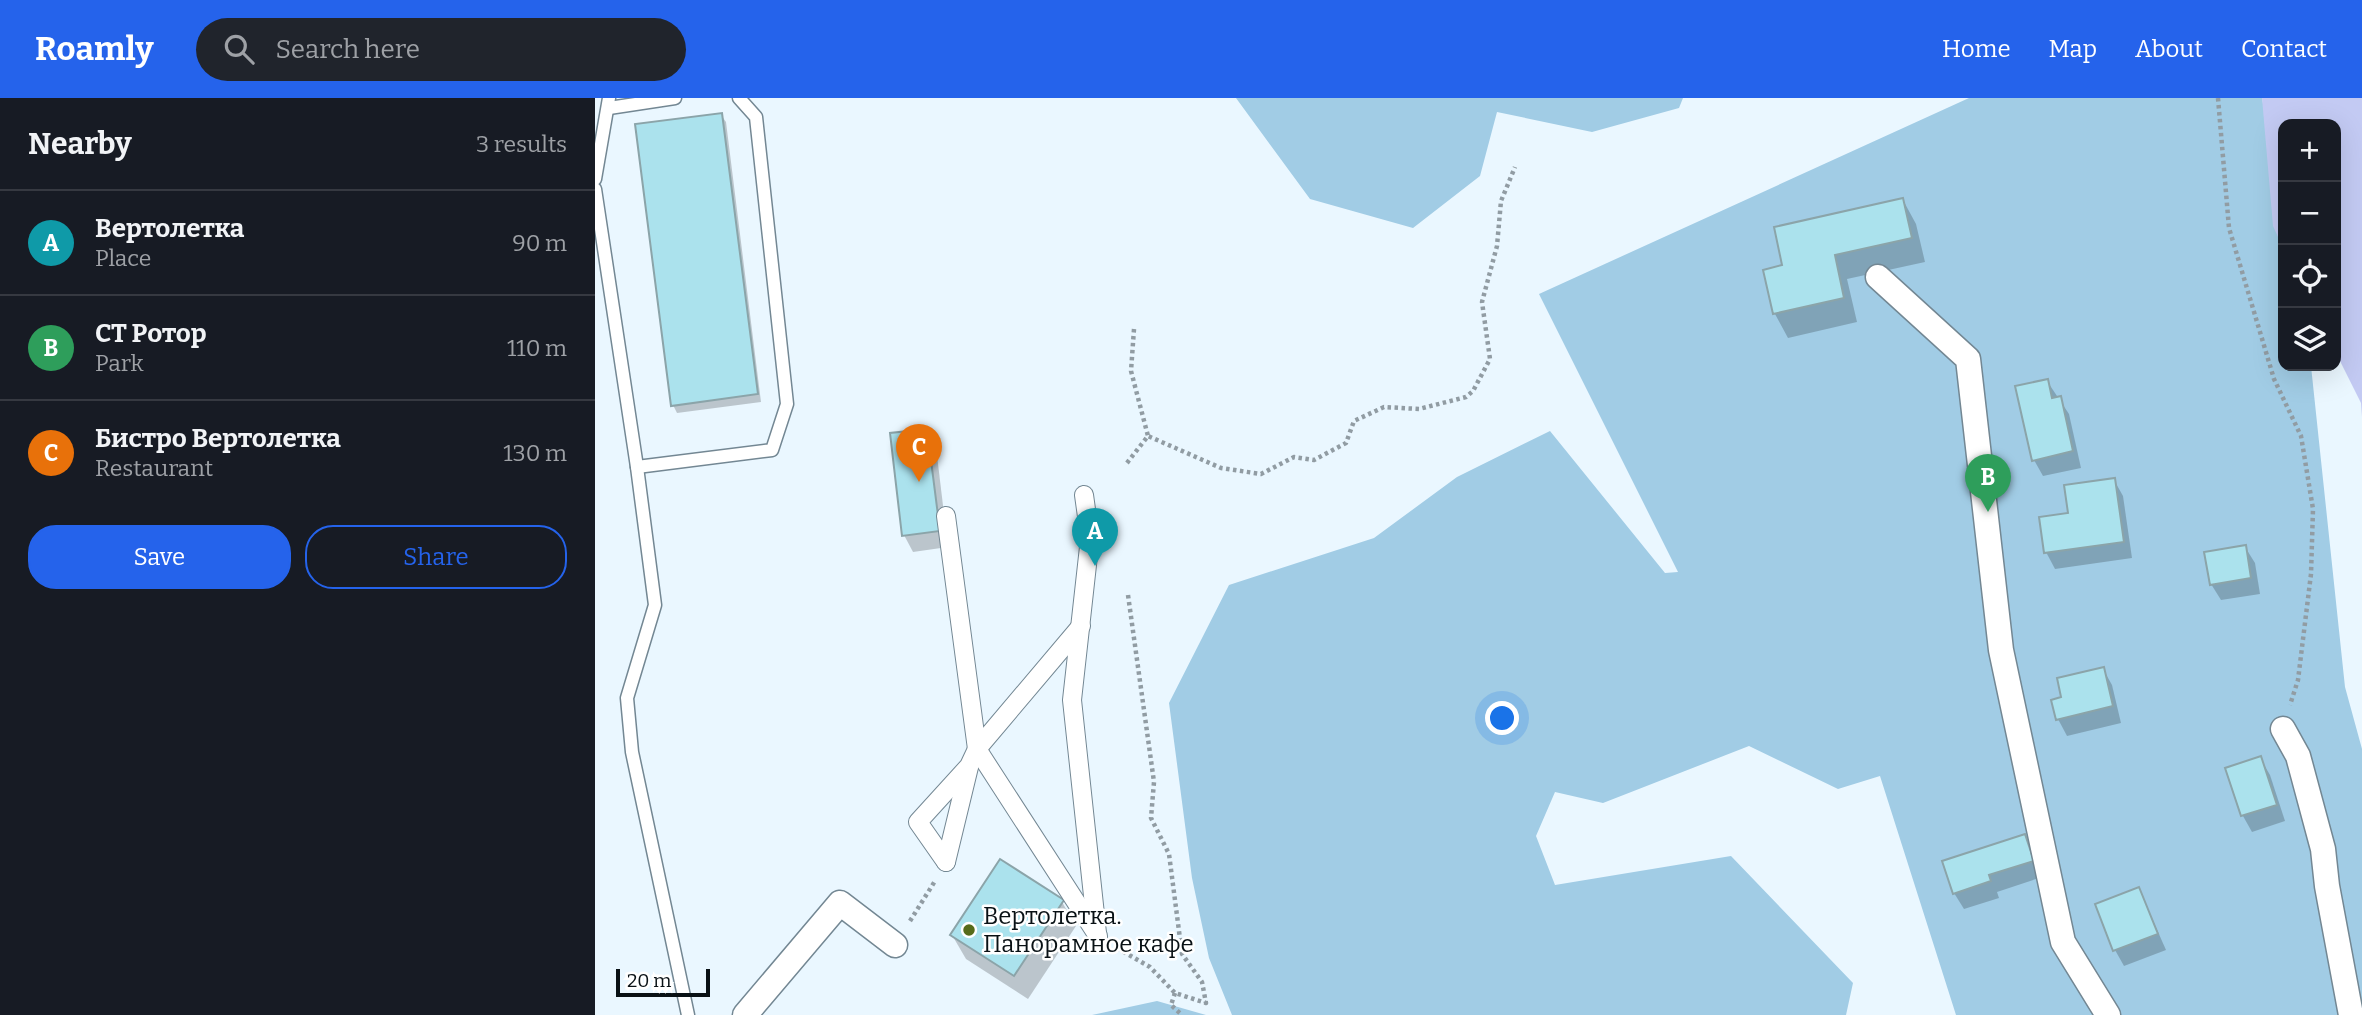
<!DOCTYPE html>
<html lang="en">
<head>
<meta charset="utf-8">
<style>
  body { margin:0; font-family:Bitter,serif; background:#20242c; color:#f1f3f6 }
  .controls { position:absolute; right:21px; top:21px; display:grid; overflow:hidden; border-radius:14px; box-shadow:0 7px 28px #0002 }
  .controls button { width:63px; height:63px; display:grid; place-items:center; padding:0; border:0; border-bottom:2px solid #363941; background:#171b24; color:#f1f3f6; font:35px sans-serif }
  .scale { position:absolute; left:21px; bottom:18px; width:94px; box-sizing:border-box; padding-left:7px; border:4px solid #091115; border-top:0; font-size:19px; line-height:24px; white-space:nowrap; color:#091115; -webkit-text-stroke:5px #fff; paint-order:stroke }
  .you { position:absolute; left:908px; top:621px; width:24px; height:24px; margin:-18px; border:5px solid #fff; border-radius:50%; background:#1a73e8; box-shadow:0 0 0 10px #1a73e833 }
  .badge { display:grid; place-items:center; width:46px; height:46px; border-radius:50%; background:#2563eb; color:#fff; font-size:23px; font-weight:700 }
  .pin { position:absolute; translate:-50% -58px; filter:drop-shadow(0 2px 4px #0008) }
  .pin::after { content:''; position:absolute; top:37px; width:24px; height:21px; background:inherit; clip-path:polygon(0 0,100% 0,50% 100%) }
  .list { margin:0; padding:0; list-style:none }
  h2 { display:flex; justify-content:space-between; align-items:center; height:91px; margin:0; padding:0 28px; font-size:30px }
  h2 small { font-size:23px; font-weight:400; color:#9ea1a6 }
  .list li { display:grid; grid-template-columns:46px 1fr auto; gap:21px; align-items:center; box-sizing:border-box; height:105px; padding:0 28px; border-top:2px solid #363941 }
  .list b { display:block; font-size:26px; white-space:nowrap }
  .list p { margin:0; font-size:23px; white-space:nowrap; color:#9ea1a6 }
  .list em { font-size:23px; font-style:normal; color:#9ea1a6 }
  .actions { display:flex; gap:14px; padding:21px 28px }
  .actions a { flex:1; padding:16px 0; border:2px solid #2563eb; border-radius:28px; text-align:center; font-size:24px; color:#2563eb }
  .actions .main { background:#2563eb; color:#fff }
  .icon { flex:none; width:38px; height:38px; fill:none; stroke:currentColor; stroke-width:2; stroke-linecap:round; stroke-linejoin:round }
  .map { position:relative; flex:none; width:1767px; height:917px; overflow:hidden }
  header { display:flex; align-items:center; gap:42px; box-sizing:border-box; height:98px; padding:0 35px; background:#2563eb; color:#fff }
  header strong { font-size:33px }
  nav { display:flex; gap:38px; margin-inline-start:auto; font-size:24px }
  .search { width:490px; height:63px; background:#20242c; display:flex; align-items:center; gap:18px; box-sizing:border-box; padding:0 24px; border-radius:38px; color:#9ea1a6; font-size:26px }
  main { display:flex }
  aside { flex:1; background:#171b24 }
  .map>svg:first-child { display:block }
</style>
</head>
<body>
<header>
<strong>Roamly</strong>
<div class="search"><svg class="icon" aria-label="search" viewBox="0 0 24 24"><circle cx="10" cy="10" r="6"/><path d="M15 15l6 6"/></svg>Search here</div>
<nav><a>Home</a><a>Map</a><a>About</a><a>Contact</a></nav>
</header>
<main>
<aside>
<h2>Nearby<small>3 results</small></h2>
<ul class="list">
<li><span class="badge" style="background:#0f9aa8">A</span><div><b>Вертолетка</b><p>Place</p></div><em>90 m</em></li>
<li><span class="badge" style="background:#2e9e5b">B</span><div><b>СТ Ротор</b><p>Park</p></div><em>110 m</em></li>
<li><span class="badge" style="background:#e8710a">C</span><div><b>Бистро Вертолетка</b><p>Restaurant</p></div><em>130 m</em></li>
</ul>
<div class="actions"><a class="main">Save</a><a>Share</a></div>
</aside>
<div class="map">
<svg width="1767" height="917" viewBox="0 0 1767 917">
  <rect width="100%" height="100%" fill="#eaf7ff"/>
  <g fill="#a1cce5">
    <path d="M 641,0 L 1088,0 L 1084,10 L 997,34 L 902,14 L 885,78 L 818,130 L 715,101 Z"/>
    <path d="M 1374,0 L 1667,0 L 1688,117 L 1688,268 L 1716,268 L 1750,589 L 1767,651 L 1767,917 L 1361,917 L 1285,678 L 1243,691 L 1154,648 L 1008,705 L 960,694 L 941,738 L 960,787 L 1136,758 L 1258,885 L 1251,917 L 637,917 L 614,860 L 597,780 L 574,605 L 634,487 L 779,440 L 862,379 L 955,333 L 1070,475 L 1083,474 L 944,196 Z"/>
    <path d="M 562,903 L 611,917 L 497,917 Z"/>
  </g>
  <path fill="#c3caf3" d="M 1667,0 L 1767,0 L 1767,319 L 1766,305 L 1741,255 L 1741,26 L 1688,26 L 1688,150 L 1678,128 Z"/>
  <g fill="#0003">
    <path d="M 126,17 L 131,24 L 166,304 L 82,315 L 78,307 Z"/>
    <path d="M 1308,102 L 1321,126 L 1330,164 L 1252,181 L 1262,224 L 1193,240 L 1180,216 L 1170,173 L 1189,169 Z"/>
    <path d="M 1452,283 L 1474,316 L 1486,370 L 1448,378 L 1439,362 Z"/>
    <path d="M 332,333 L 341,349 L 353,449 L 318,454 L 309,437 Z"/>
    <path d="M 1519,382 L 1528,398 L 1537,460 L 1460,471 L 1451,454 L 1475,417 Z"/>
    <path d="M 1650,449 L 1660,465 L 1665,496 L 1626,502 L 1616,486 Z"/>
    <path d="M 1508,571 L 1517,587 L 1526,625 L 1472,638 L 1463,621 L 1468,600 Z"/>
    <path d="M 1665,660 L 1675,677 L 1690,723 L 1657,734 L 1648,718 L 1633,671 Z"/>
    <path d="M 1429,738 L 1447,779 L 1402,794 L 1404,800 L 1369,811 L 1359,795 Z"/>
    <path d="M 1544,791 L 1571,852 L 1529,868 L 1520,852 Z"/>
    <path d="M 467,804 L 481,828 L 433,901 L 371,861 L 357,837 Z"/>
  </g>
  <g fill="#abe2ed" stroke="#8ba4a9" stroke-width="2">
    <path d="M 127,15 L 163,296 L 76,308 L 40,26 Z"/>
    <path d="M 1308,100 L 1317,140 L 1240,157 L 1249,200 L 1178,216 L 1168,172 L 1187,167 L 1179,129 Z"/>
    <path d="M 1453,281 L 1457,300 L 1466,298 L 1478,353 L 1437,363 L 1420,288 Z"/>
    <path d="M 332,331 L 345,433 L 307,438 L 295,335 Z"/>
    <path d="M 1520,380 L 1529,444 L 1449,455 L 1444,419 L 1473,415 L 1469,387 Z"/>
    <path d="M 1651,447 L 1656,480 L 1615,487 L 1609,454 Z"/>
    <path d="M 1509,569 L 1518,608 L 1461,622 L 1456,602 L 1466,599 L 1462,580 Z"/>
    <path d="M 1666,658 L 1682,707 L 1646,718 L 1630,670 Z"/>
    <path d="M 1430,736 L 1439,763 L 1394,777 L 1396,783 L 1358,796 L 1347,763 Z"/>
    <path d="M 405,761 L 469,802 L 419,878 L 355,837 Z"/>
    <path d="M 1544,789 L 1563,836 L 1518,853 L 1500,806 Z"/>
  </g>
  <g fill="none" stroke-linecap="round" stroke-linejoin="round">
    <defs>
      <g id="service">
        <path d="M 14,10 L 80,0"/>
        <path d="M 0,81 L 14,0"/>
        <path d="M 0,91 L 42,369 L 60,507 L 32,600 L 37,654 L 93,917"/>
        <path d="M 42,369 L 177,352 L 192,306 L 161,19 L 144,0"/>
      </g>
      <g id="pedestrian">
        <path d="M 489,397 L 495,440 L 477,602 L 502,835"/>
        <path d="M 351,418 L 382,651 L 503,838"/>
        <path d="M 351,764 L 323,724 L 374,668 L 382,651 L 486,528"/>
        <path d="M 351,764 L 374,669"/>
      </g>
      <g id="minor">
        <path d="M 1283,179 L 1373,261 L 1406,552 L 1468,844 L 1513,917"/>
        <path d="M 1688,631 L 1703,658 L 1728,751 L 1732,788 L 1756,917"/>
        <path d="M 150,917 L 245,805 L 300,847"/>
      </g>
    </defs>
    <use href="#service" stroke="#738793" stroke-width="15"/>
    <use href="#pedestrian" stroke="#738793" stroke-width="20"/>
    <use href="#minor" stroke="#738793" stroke-width="27"/>
    <g stroke="#919ca3" stroke-width="4.5" stroke-dasharray="3.5 3.5" stroke-linecap="butt">
      <path d="M 1623,0 L 1634,130 L 1679,281 L 1706,338 L 1718,411 L 1716,476 L 1703,582 L 1695,607"/>
      <path d="M 539,231 L 536,273 L 553,338"/>
      <path d="M 532,365 L 553,338 L 626,370 L 666,376 L 699,359 L 719,362 L 751,345 L 759,323 L 789,309 L 824,311 L 871,299 L 878,293 L 895,261 L 887,204 L 902,148 L 906,103 L 920,69"/>
      <path d="M 315,823 L 340,783"/>
      <path d="M 522,850 L 555,869 L 580,895 L 611,905 L 607,884 L 587,856 L 574,756 L 556,720 L 559,684 L 533,497"/>
      <path d="M 580,895 L 576,907 L 587,917"/>
    </g>
    <use href="#service" stroke="#fff" stroke-width="12"/>
    <use href="#pedestrian" stroke="#fff" stroke-width="18"/>
    <use href="#minor" stroke="#fff" stroke-width="24"/>
  </g>
  <circle fill="#566b1a" stroke="#fff" stroke-width="2.5" cx="374" cy="832" r="7"/>
  <g text-anchor="middle" dominant-baseline="central" stroke-width="5" stroke-linejoin="round" paint-order="stroke">
    <g font-size="24" fill="#091115" stroke="#fff" text-anchor="start">
      <text x="388" y="818">Вертолетка.<tspan x="388" dy="28">Панорамное кафе</tspan></text>
    </g>
  </g>
</svg>
<div class="controls">
<button>+</button>
<button>−</button>
<button><svg class="icon" aria-label="locate" viewBox="0 0 24 24"><circle cx="12" cy="12" r="6"/><path d="M12 2v4M12 18v4M2 12h4M18 12h4"/></svg></button>
<button><svg class="icon" aria-label="layers" viewBox="0 0 24 24"><path d="M12 4l9 5-9 5-9-5zM3 14l9 5 9-5"/></svg></button>
</div>
<div class="scale">20 m</div>
<div class="you"></div>
<div class="pin badge" style="left:500px;top:468px;background:#0f9aa8">A</div>
<div class="pin badge" style="left:1393px;top:414px;background:#2e9e5b">B</div>
<div class="pin badge" style="left:324px;top:384px;background:#e8710a">C</div>
</div>
</main>
</body>
</html>
